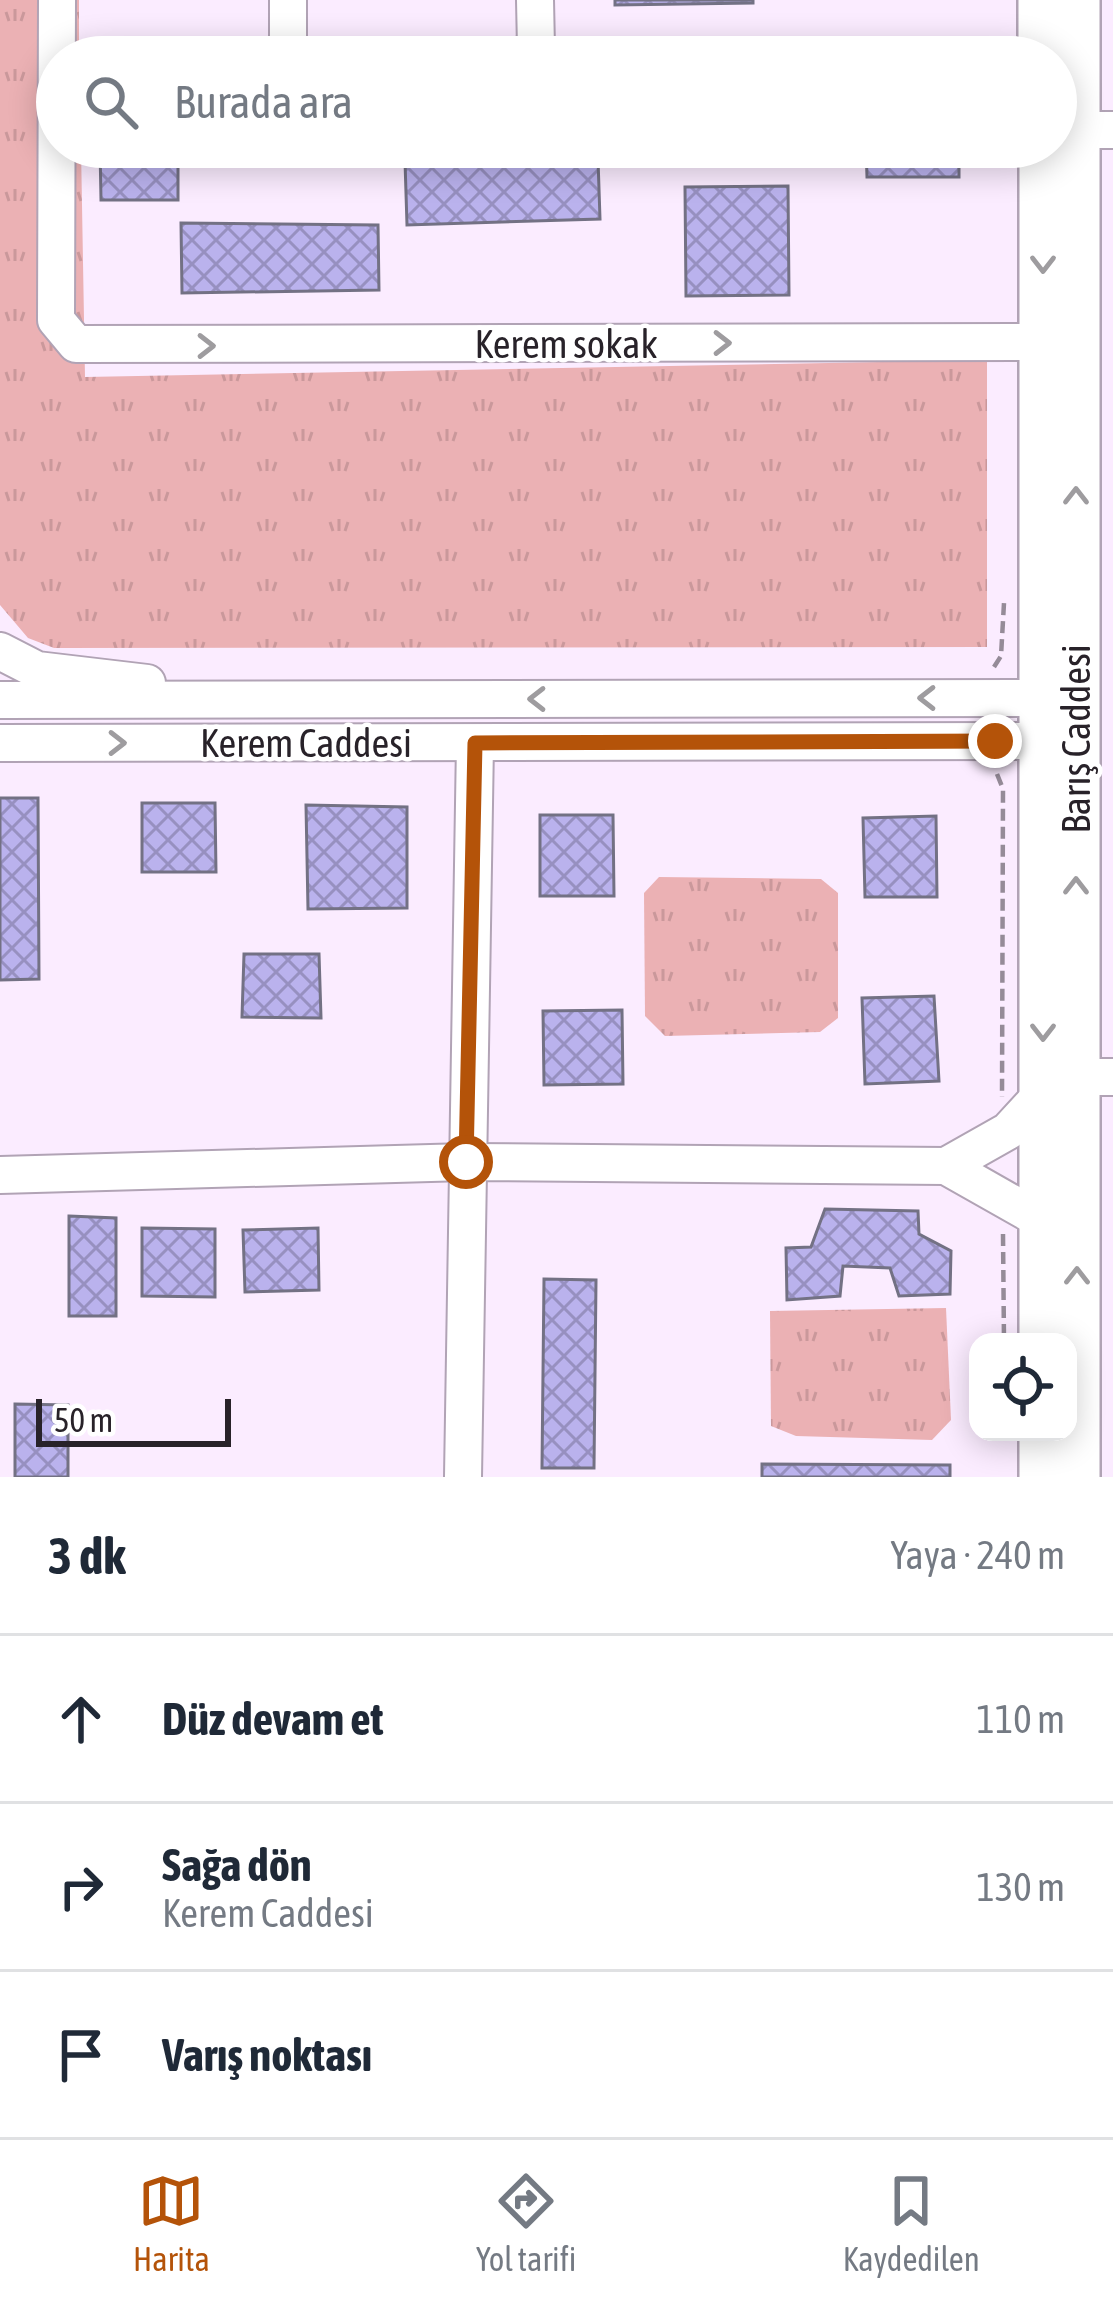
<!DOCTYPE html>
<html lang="tr">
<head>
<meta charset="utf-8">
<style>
  body { margin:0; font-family:"Asap Condensed",sans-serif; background:#f6f6f7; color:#1f2937 }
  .controls { position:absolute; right:36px; bottom:36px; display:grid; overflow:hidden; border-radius:24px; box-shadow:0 6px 30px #0003 }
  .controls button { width:108px; height:108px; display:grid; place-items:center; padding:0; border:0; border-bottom:3px solid #e0e1e3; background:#fff; color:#1f2937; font:60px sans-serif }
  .scale { position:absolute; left:36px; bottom:30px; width:195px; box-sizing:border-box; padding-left:12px; border:6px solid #282229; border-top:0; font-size:33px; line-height:42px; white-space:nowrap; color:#282229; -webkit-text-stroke:9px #fff; paint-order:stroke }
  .stop { position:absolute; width:36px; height:36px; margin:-27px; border:9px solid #b45309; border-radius:50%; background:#fff }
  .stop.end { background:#b45309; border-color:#fff; box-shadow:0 3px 12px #0008 }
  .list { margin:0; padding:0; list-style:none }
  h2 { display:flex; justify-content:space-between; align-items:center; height:156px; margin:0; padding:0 48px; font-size:51px }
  h2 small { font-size:39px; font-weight:400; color:#747a83 }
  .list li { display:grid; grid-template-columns:78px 1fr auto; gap:36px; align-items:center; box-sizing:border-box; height:168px; padding:0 48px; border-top:3px solid #e0e1e3 }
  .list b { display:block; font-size:45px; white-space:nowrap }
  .list p { margin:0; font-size:39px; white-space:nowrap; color:#747a83 }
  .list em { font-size:39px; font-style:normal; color:#747a83 }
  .icon { flex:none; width:66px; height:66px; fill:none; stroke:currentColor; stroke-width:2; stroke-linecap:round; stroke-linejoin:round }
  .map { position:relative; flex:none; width:1113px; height:1477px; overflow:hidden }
  .search { position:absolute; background:#fff; box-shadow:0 6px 30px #0003; left:36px; right:36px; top:36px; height:132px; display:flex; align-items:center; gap:30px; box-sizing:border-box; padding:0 42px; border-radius:66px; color:#747a83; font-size:45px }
  .sheet { height:660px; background:#fff }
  nav { display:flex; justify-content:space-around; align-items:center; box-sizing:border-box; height:168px; border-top:3px solid #e0e1e3; background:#fff; font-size:33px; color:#747a83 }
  nav a { display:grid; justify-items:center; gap:6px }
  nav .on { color:#b45309 }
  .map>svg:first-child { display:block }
</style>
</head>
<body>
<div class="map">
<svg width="1113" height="1477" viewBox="0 0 1113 1477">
  <defs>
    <pattern id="grass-tufts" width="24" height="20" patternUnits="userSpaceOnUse" patternTransform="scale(3)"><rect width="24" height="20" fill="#ebb1b4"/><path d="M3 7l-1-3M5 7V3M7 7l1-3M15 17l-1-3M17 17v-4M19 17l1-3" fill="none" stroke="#ca989b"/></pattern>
    <pattern id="building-cross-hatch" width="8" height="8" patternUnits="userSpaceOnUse" patternTransform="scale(3)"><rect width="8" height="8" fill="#bab2ed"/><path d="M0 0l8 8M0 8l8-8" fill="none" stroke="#9790c0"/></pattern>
  </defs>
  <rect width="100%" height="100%" fill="#fbecff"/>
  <g fill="url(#grass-tufts)">
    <path d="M 0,0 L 79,0 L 79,57 L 57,57 L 57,147 L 81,147 L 85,377 L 987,360 L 987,647 L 54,648 L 28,638 L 0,605 Z"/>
    <path d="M 659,877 L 821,879 L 838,893 L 838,1018 L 820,1032 L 665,1036 L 645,1016 L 644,893 Z"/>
    <path d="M 946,1308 L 951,1420 L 932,1440 L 796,1436 L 771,1426 L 770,1311 Z"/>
  </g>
  <g fill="url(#building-cross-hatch)" stroke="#737184" stroke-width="3">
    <path d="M 615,0 L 753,0 L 753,3 L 615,5 Z"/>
    <path d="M 863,41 L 958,41 L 958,57 L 864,57 Z"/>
    <path d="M 100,147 L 178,147 L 178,200 L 101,200 Z"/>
    <path d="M 866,147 L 959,147 L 959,177 L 867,177 Z"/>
    <path d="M 598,159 L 600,219 L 407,225 L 405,161 Z"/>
    <path d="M 788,186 L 789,295 L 686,296 L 685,187 Z"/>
    <path d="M 181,223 L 378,225 L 379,290 L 182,293 Z"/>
    <path d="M 0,798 L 38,798 L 39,979 L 0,980 Z"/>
    <path d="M 142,803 L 215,803 L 216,872 L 142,872 Z"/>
    <path d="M 306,805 L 407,807 L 407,908 L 308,909 Z"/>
    <path d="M 540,815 L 613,815 L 614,896 L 540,896 Z"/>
    <path d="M 936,816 L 937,897 L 865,897 L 863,818 Z"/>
    <path d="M 244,954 L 319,954 L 321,1018 L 242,1017 Z"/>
    <path d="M 934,996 L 939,1081 L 865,1084 L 862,998 Z"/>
    <path d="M 622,1010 L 623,1084 L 544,1085 L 543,1011 Z"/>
    <path d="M 825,1209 L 918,1211 L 919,1234 L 951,1251 L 950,1294 L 899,1296 L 890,1268 L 843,1266 L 840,1296 L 787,1300 L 786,1248 L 811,1247 Z"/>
    <path d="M 69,1216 L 116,1218 L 116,1316 L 69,1316 Z"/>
    <path d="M 142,1228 L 215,1229 L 215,1297 L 142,1296 Z"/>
    <path d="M 318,1228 L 319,1290 L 245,1292 L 243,1230 Z"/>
    <path d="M 544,1279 L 596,1280 L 594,1468 L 542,1468 Z"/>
    <path d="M 15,1404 L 68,1405 L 68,1477 L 15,1477 Z"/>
    <path d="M 762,1464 L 950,1465 L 950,1477 L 762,1477 Z"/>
  </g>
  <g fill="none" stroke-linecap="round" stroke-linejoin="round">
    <defs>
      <g id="minor">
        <path d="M 57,0 L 56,320 L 76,344 L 1043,342"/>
        <path d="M 288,0 L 288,57"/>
        <path d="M 518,57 L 536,48 L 535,0"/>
        <path d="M 1077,130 L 1113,130"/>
        <path d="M 0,651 L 37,670 L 147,683"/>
        <path d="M 0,700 L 1044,698"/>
        <path d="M 0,743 L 1044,741"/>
        <path d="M 1076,1077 L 1113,1077"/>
        <path d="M 946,1166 L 1043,1221"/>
        <path d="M 0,1175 L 466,1162 L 946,1166 L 1008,1131 L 1043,1093"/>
        <path d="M 463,1477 L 475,743"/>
      </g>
      <g id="major">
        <path d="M 1041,0 L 1041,57"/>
        <path d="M 1077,0 L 1077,1477"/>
        <path d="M 1042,147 L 1042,1342"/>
        <path d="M 1042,1477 L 1042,1432"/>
      </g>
    </defs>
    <use href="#minor" stroke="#b1a3b5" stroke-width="40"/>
    <use href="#major" stroke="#b1a3b5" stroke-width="50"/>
    <g stroke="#958b98" stroke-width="4.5" stroke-dasharray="12 6" stroke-linecap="butt">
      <path d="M 994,667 L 1001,656 L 1004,603"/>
      <path d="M 997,774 L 1003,789 L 1002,1097"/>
      <path d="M 1003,1234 L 1004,1342"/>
    </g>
    <use href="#minor" stroke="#fff" stroke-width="36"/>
    <use href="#major" stroke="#fff" stroke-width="45"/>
  </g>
  <defs><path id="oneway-chevron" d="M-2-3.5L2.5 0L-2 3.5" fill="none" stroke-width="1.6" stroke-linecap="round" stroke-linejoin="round" transform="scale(3)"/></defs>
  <g stroke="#9e9c9f">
    <use href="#oneway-chevron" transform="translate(1043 264) rotate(90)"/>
    <use href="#oneway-chevron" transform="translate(722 343)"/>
    <use href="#oneway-chevron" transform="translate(206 346)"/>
    <use href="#oneway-chevron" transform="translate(1076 496) rotate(-90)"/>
    <use href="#oneway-chevron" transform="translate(927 698) rotate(180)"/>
    <use href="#oneway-chevron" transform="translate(537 699) rotate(180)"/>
    <use href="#oneway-chevron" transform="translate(117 743)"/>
    <use href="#oneway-chevron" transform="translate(1076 886) rotate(-90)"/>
    <use href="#oneway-chevron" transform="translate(1043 1032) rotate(90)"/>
    <use href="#oneway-chevron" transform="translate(1077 1276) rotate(-90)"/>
  </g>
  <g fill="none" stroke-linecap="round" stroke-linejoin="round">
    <path stroke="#b45309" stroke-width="15" d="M 466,1162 L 475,743 L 995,741"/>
  </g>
  <g text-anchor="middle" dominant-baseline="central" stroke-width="9" stroke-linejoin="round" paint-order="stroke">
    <g font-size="39" fill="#282229" stroke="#fff">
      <text x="566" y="344">Kerem sokak</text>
      <text transform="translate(1076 739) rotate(-90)">Barış Caddesi</text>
      <text x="306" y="743">Kerem Caddesi</text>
    </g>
  </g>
</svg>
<div class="controls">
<button><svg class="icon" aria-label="locate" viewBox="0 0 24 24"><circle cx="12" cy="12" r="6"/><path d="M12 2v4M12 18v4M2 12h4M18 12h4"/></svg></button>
</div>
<div class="scale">50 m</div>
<div class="stop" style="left:466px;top:1162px"></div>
<div class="stop end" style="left:995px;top:741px"></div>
<div class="search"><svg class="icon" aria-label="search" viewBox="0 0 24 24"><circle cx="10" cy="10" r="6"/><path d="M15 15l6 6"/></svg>Burada ara</div>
</div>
<section class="sheet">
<h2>3 dk<small>Yaya · 240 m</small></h2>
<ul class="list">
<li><svg class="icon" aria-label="ahead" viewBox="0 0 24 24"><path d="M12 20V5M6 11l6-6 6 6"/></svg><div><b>Düz devam et</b></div><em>110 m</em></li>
<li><svg class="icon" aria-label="right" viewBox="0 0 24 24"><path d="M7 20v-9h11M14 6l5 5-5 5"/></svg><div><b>Sağa dön</b><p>Kerem Caddesi</p></div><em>130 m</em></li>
<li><svg class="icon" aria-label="arrive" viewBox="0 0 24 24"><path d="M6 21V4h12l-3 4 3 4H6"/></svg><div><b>Varış noktası</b></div></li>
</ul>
</section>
<nav>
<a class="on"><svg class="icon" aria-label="map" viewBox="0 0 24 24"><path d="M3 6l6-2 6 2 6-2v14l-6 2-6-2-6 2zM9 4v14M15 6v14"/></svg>Harita</a>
<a><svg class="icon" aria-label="directions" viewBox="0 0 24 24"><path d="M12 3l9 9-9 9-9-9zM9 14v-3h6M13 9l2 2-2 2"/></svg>Yol tarifi</a>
<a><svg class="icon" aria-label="saved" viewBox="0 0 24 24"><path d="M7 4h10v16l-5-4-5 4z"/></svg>Kaydedilen</a>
</nav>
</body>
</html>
